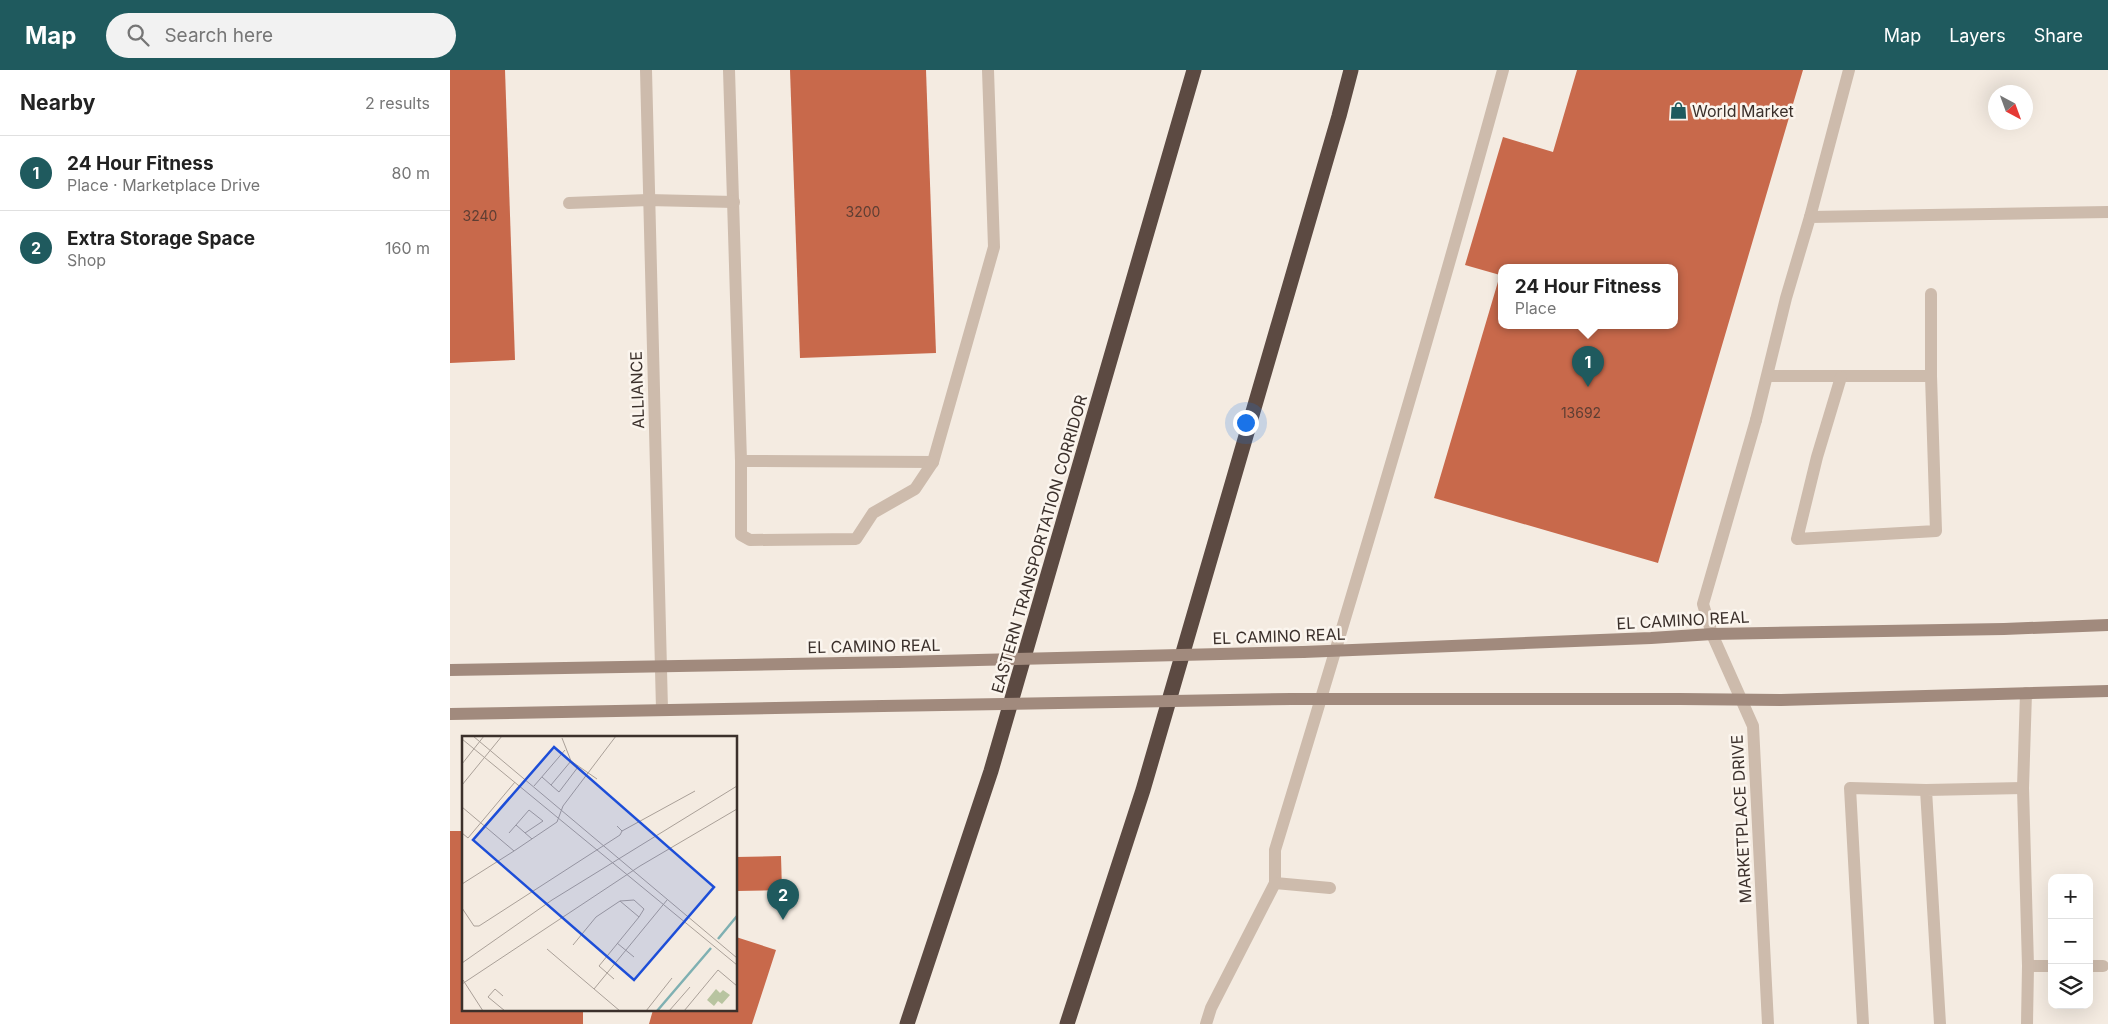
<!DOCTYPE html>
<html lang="en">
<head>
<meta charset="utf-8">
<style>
  body { margin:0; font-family:Inter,sans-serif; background:#f2f2f2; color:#222 }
  .controls { position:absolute; right:15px; bottom:15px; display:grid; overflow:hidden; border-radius:10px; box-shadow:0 5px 20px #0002 }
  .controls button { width:45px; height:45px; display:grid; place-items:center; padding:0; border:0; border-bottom:1px solid #e0e0e0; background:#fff; color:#222; font:25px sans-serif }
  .compass { position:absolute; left:1538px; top:15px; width:45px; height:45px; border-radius:50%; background:#fff; box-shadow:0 5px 20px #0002; rotate:139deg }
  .you { position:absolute; left:795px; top:352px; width:18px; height:18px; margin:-12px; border:4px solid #fff; border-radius:50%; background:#1a73e8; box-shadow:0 0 0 8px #1a73e833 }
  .badge { display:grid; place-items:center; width:32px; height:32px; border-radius:50%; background:#1f5a5e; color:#fff; font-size:16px; font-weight:700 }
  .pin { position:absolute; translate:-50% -41px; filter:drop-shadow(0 1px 2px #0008) }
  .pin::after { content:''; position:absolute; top:26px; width:18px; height:15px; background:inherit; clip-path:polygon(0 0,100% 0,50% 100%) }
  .popup { position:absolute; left:1048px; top:194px; width:180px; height:65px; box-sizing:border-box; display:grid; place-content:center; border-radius:10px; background:#fff; filter:drop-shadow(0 1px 4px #0005); font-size:16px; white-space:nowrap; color:#767676 }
  .popup b { font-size:19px; color:#222 }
  .popup::after { content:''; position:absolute; left:50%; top:100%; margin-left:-10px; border:10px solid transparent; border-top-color:#fff }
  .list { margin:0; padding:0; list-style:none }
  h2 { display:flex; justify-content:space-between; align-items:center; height:65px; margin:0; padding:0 20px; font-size:21px }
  h2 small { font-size:16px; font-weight:400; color:#767676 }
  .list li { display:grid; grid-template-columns:32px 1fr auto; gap:15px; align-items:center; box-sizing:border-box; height:75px; padding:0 20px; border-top:1px solid #e0e0e0 }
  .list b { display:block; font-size:19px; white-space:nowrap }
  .list p { margin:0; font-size:16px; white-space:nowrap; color:#767676 }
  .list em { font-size:16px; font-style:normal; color:#767676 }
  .icon { flex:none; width:28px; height:28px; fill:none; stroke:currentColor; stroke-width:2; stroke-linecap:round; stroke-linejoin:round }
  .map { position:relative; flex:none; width:1658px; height:954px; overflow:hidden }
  header { display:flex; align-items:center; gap:30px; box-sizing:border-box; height:70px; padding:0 25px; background:#1f5a5e; color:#fff }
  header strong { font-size:24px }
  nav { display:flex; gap:28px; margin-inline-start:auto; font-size:18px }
  .search { width:350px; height:45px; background:#f2f2f2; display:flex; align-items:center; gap:12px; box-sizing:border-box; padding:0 18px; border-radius:28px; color:#767676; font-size:19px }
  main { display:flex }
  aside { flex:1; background:#fff }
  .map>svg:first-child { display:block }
</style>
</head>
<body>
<header>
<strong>Map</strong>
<div class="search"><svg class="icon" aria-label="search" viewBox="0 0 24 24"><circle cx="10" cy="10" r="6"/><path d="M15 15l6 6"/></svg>Search here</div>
<nav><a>Map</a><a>Layers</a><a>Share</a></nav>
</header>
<main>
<aside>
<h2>Nearby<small>2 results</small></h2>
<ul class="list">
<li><span class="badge">1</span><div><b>24 Hour Fitness</b><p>Place · Marketplace Drive</p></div><em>80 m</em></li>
<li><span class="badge">2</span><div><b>Extra Storage Space</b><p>Shop</p></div><em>160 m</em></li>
</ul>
</aside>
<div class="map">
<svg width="1658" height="954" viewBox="0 0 1658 954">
  <rect width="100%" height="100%" fill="#f4ebe1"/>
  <g fill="#c8694b" fill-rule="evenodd">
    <path d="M 0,0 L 55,0 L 65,290 L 0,293 Z"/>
    <path d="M 340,0 L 476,0 L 486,283 L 350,288 Z"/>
    <path d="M 1127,0 L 1353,0 L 1208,493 L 984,428 L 1050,205 L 1015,195 L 1053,67 L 1103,82 ZM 1052,198 L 1224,198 L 1224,256 L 1052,256 Z"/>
    <path d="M 0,761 L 14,761 L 14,940 L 133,940 L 133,954 L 0,954 Z"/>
    <path d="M 331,786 L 332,820 L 286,821 L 286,787 Z"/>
    <path d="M 286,867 L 326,880 L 302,954 L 199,954 L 203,940 L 286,940 Z"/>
  </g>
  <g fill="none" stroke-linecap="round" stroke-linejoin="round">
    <g stroke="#cdbbac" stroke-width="12">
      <path d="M 279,0 L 291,391 L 483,392 L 544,177 L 538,0"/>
      <path d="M 119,133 L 198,130 L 284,132"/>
      <path d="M 1360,147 L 1399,0"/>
      <path d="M 1318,306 L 1481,306"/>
      <path d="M 1391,307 L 1367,387 L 1347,469 L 1486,461 L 1481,306 L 1481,224"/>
      <path d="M 1306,350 L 1336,228 L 1360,147 L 1658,142"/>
      <path d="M 291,391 L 291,465 L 300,470 L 406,469 L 423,443 L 465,419 L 483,392"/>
      <path d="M 1576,623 L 1573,718 L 1578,896 L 1577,954"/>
      <path d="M 880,818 L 825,813 L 825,780 C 904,521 982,261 1053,0"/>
      <path d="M 1578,896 L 1602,896"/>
      <path d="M 1639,896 L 1653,896"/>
      <path d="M 756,954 L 761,938 L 825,813"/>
      <path d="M 1413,954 L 1400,718 L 1476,720"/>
      <path d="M 1490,954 L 1476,720 L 1573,718"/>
    </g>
    <g stroke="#cdbbac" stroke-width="12">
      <path d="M 196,0 L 212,639"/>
      <path d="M 1306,350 L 1253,534 L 1262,564 L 1303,656 L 1318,954"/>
    </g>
    <g stroke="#a18a7d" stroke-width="12">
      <path d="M 853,582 L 1201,568 L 1262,564 L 1554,559 L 1658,555"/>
      <path d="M 0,600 L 448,592"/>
      <path d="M 841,629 L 1230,629 L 1331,630 L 1658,621"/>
      <path d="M 0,644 L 433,636"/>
    </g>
    <g stroke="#5c4a42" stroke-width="15">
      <path d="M 457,954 L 541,701 L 744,0"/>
      <path d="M 617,954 L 693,720 L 889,46 L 901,0"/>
    </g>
    <g stroke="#a18a7d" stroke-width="12">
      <path d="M 448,592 L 853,582"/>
      <path d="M 433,636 L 841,629"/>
    </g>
  </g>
  <defs>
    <symbol id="shop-bare" viewBox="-9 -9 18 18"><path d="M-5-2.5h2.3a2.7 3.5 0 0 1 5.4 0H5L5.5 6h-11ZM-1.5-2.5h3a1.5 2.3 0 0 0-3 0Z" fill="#1f5a5e" stroke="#fbf5ee" stroke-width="2.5" paint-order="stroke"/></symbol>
  </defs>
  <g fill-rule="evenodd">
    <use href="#shop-bare" x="1216" y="28" width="25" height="25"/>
  </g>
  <g text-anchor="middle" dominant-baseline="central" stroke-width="5" stroke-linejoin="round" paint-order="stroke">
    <g font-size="14" fill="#5e3e33">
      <text x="413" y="141">3200</text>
      <text x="30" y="145">3240</text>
      <text x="1131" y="342">13692</text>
    </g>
    <g font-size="16" fill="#3b302b" stroke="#fbf5ee" text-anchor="start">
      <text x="1242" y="41">World Market</text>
    </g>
    <g font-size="16" fill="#3b302b" stroke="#fbf5ee">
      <text transform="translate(187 320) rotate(-92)">ALLIANCE</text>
      <text transform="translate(589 474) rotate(-74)">EASTERN TRANSPORTATION CORRIDOR</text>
      <text transform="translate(1233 550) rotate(-3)">EL CAMINO REAL</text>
      <text transform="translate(829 566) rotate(-2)">EL CAMINO REAL</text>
      <text transform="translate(424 576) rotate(-1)">EL CAMINO REAL</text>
      <text transform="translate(1291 749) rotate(-93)">MARKETPLACE DRIVE</text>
    </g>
  </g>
  <g transform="translate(12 666)">
    <rect width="275" height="275" fill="#f4ebe1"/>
    <path d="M 254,253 L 258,257 L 261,254 L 268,259 L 260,268 L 256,265 L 252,270 L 245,264 Z" fill="#b8c4a0"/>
    <path fill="none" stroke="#7fb0b2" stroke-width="2.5" d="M 256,203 L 275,180M 195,275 L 249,212"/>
    <path fill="none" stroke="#aaa098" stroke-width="1" d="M 11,0 L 275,222M 100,2 L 109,25 L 135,43M 0,3 L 275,229M 0,28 L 22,0M 80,41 L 89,49 L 109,25M 0,49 L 40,0M 89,49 L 97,56 L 116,31M 72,50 L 103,14M 0,71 L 52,115 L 95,86 L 101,70 L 154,0M 54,89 L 70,103M 160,95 L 233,55M 0,97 L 6,102 L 53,46M 47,97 L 67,74 L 81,85 L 63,97M 0,148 L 52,115M 158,165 L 172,164 L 182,173 L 177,181M 0,172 L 12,190 L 17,190 L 158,99 L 160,95 L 155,90M 155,207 L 172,221M 111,209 L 134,181 L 158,165 L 177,181 L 137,230 L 152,243M 85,213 L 158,275M 0,227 L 90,164 L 275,50M 1,244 L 21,275M 0,248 L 178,130 L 275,73M 132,253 L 205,164M 41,260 L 33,253 L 26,261 L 43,275M 184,275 L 210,242M 207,275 L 228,251M 222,275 L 256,234 L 275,250"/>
    <path fill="#1d4ed8" fill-opacity="0.15" stroke="#1d4ed8" stroke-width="2.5" d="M 92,11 L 252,151 L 172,244 L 11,104 Z"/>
    <rect width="275" height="275" fill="none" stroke="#3b302b" stroke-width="2.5"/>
  </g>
</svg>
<div class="controls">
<button>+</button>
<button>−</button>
<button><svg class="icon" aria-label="layers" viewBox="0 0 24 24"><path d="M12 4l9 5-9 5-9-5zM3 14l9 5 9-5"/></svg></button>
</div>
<svg class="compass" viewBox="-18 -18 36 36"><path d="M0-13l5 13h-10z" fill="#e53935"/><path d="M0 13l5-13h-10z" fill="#767676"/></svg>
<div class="you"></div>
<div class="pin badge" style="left:1138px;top:317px">1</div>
<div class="popup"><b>24 Hour Fitness</b>Place</div>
<div class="pin badge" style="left:333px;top:850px">2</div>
</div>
</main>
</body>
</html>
